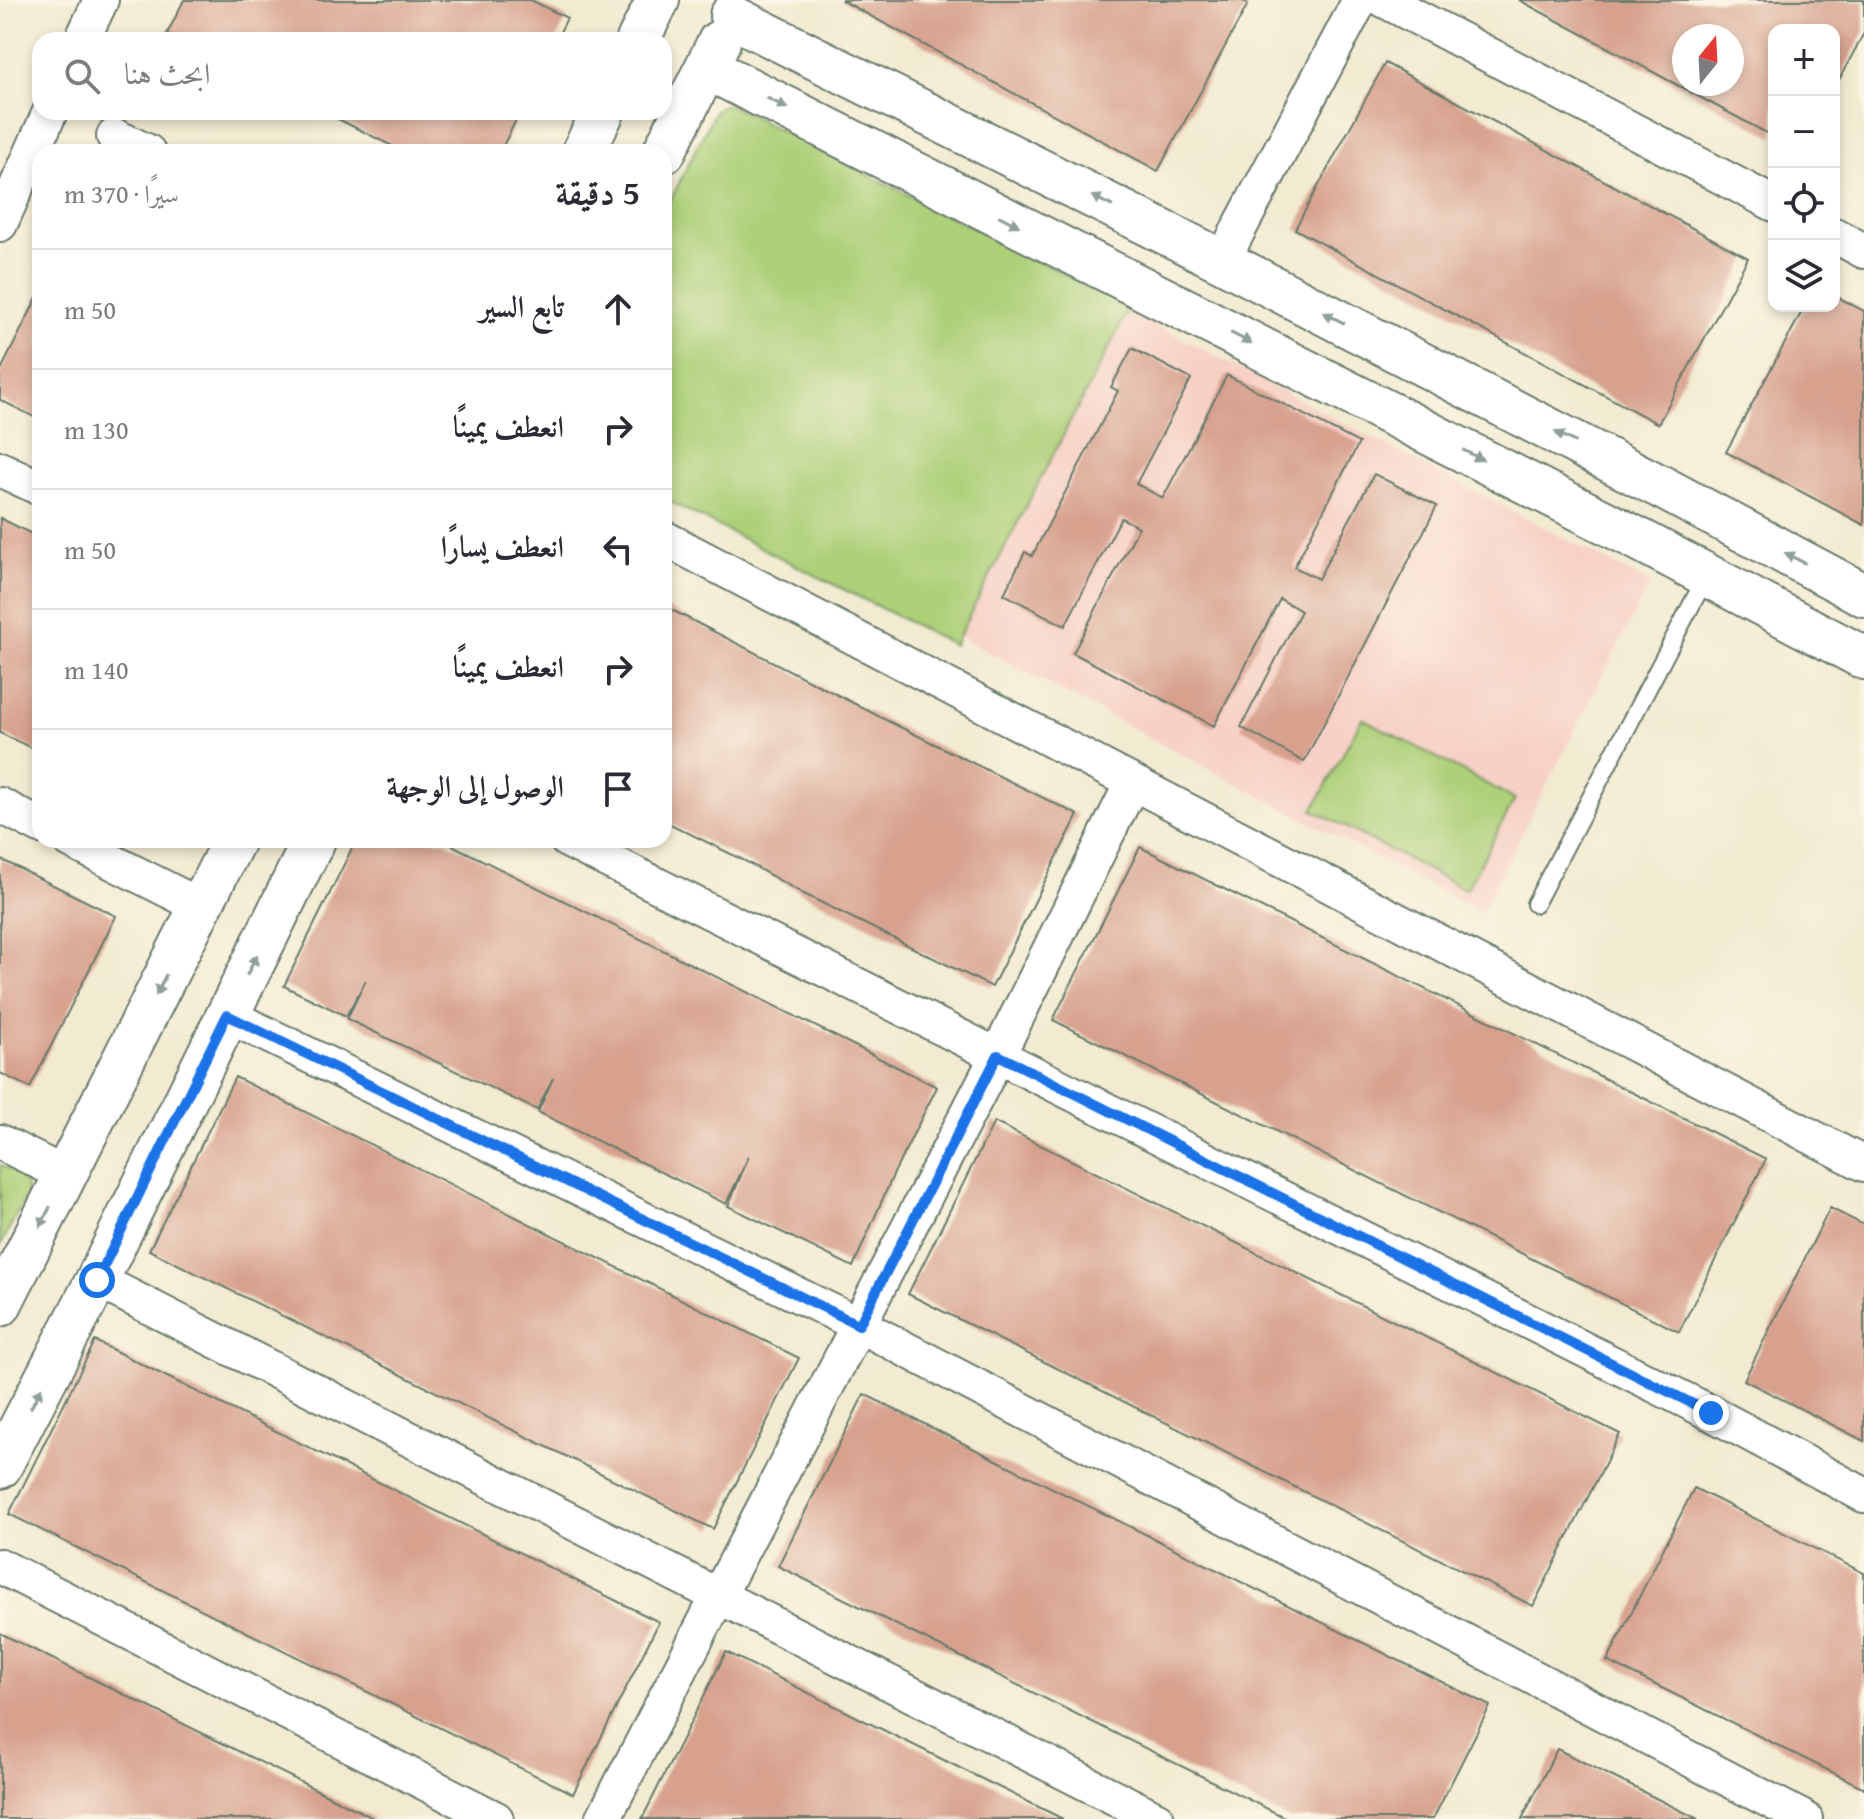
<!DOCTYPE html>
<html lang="ar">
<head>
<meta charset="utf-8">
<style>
  body { margin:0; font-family:"Gentium Book Plus",Amiri,serif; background:#f7f7f7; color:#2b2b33; direction:rtl }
  .controls { position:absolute; right:24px; top:24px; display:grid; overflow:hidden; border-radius:16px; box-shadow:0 4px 12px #0003 }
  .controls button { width:72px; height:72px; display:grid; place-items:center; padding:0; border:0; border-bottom:2px solid #e1e1e2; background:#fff; color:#2b2b33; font:40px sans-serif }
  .compass { position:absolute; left:1672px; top:24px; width:72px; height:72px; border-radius:50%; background:#fff; box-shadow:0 4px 12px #0003; rotate:18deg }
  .stop { position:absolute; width:24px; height:24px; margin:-18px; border:6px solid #1a73e8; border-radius:50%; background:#fff }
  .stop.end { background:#1a73e8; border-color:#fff; box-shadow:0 2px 8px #0008 }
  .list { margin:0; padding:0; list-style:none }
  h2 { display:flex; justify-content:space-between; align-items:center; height:104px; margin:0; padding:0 32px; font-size:34px }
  h2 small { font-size:26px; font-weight:400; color:#7c7c81 }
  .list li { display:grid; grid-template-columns:52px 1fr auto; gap:24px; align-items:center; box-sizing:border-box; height:120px; padding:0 32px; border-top:2px solid #e1e1e2 }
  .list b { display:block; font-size:30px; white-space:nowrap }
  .list em { font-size:26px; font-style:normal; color:#7c7c81 }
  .icon { flex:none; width:44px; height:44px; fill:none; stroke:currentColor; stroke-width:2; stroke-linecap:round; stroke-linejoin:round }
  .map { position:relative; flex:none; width:1864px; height:1819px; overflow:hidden; direction:ltr }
  .search { position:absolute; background:#fff; box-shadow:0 4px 12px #0003; left:32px; top:32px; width:640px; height:88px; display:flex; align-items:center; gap:20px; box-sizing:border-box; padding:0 28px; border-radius:24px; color:#7c7c81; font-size:30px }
  .panel { position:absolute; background:#fff; box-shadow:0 4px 12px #0003; left:32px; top:144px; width:640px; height:704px; border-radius:24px; direction:rtl }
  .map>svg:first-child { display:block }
</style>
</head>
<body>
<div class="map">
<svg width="1864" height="1819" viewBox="0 0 1864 1819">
  <rect width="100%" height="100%" fill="#fcf5e5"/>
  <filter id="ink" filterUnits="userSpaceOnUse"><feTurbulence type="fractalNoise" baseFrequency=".0125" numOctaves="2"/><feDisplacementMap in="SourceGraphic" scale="16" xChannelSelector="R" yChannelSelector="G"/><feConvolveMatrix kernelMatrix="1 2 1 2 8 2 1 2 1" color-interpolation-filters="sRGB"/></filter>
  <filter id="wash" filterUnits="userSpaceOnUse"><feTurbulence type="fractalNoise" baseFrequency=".006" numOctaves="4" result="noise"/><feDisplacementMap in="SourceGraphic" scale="32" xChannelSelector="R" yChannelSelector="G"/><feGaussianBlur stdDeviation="1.8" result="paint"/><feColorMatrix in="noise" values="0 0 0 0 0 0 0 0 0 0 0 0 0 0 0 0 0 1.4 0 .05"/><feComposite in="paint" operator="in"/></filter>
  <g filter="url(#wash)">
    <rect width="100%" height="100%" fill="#f2ebd1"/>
    <path fill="#f7d1c6" d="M 1128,310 L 1650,583 L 1481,913 L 958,636 Z"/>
    <g fill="#add079" stroke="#668656" stroke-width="2">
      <path d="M 723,105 L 730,105 L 1130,307 L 954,645 L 664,499 L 664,213 L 716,109 Z"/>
      <path d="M 1362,718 L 1515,799 L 1466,890 L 1313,810 Z"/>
      <path d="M 0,1165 C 13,1171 27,1177 27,1194 L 0,1247 Z"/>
    </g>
    <g id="blocks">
      <g fill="#d7a18e" fill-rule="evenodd">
        <path d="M 184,0 L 531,0 L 567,18 L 556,40 L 179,40 L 167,34 Z"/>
        <path d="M 841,0 L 1241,0 L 1248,4 L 1158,171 Z"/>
        <path d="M 1519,0 L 1864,0 L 1864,33 L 1834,89 L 1834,30 L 1774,30 L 1774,137 ZM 1684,36 L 1732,36 L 1732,84 L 1684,84 Z"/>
        <path d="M 1385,63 L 1748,258 L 1658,424 L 1295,229 Z"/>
        <path d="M 324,112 L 520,112 L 500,152 L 404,152 Z"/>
        <path d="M 40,292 L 40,420 L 0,400 L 0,372 Z"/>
        <path d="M 1834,295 L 1864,311 L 1864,525 L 1726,452 L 1805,306 L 1834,306 Z"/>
        <path d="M 1132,348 L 1191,379 L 1136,484 L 1163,498 L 1227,375 L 1359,443 L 1294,567 L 1318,579 L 1374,474 L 1437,506 L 1304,762 L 1241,727 L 1301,611 L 1280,599 L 1214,726 L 1073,653 L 1139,527 L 1121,518 L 1065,626 L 1004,594 L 1025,552 L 1032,556 L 1118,391 L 1111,387 Z"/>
        <path d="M 0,518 L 40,538 L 40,752 L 0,733 Z"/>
        <path d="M 664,606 L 890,722 L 1078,815 L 992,987 L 804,894 L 743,860 L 664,821 Z"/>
        <path d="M 356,840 L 442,840 L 937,1087 L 894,1173 L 853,1267 L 728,1206 L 749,1156 L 726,1204 L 538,1112 L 553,1078 L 537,1110 L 347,1019 L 366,980 L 346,1016 L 284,986 Z"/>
        <path d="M 1140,847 L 1766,1159 L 1679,1332 L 1053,1020 Z"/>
        <path d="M 0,859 L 116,916 L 30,1088 L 0,1073 Z"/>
        <path d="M 235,1077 L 799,1358 L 713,1529 L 149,1250 Z"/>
        <path d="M 994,1122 L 1620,1434 L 1533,1606 L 908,1294 Z"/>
        <path d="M 1830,1208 L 1864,1225 L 1864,1441 L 1744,1380 Z"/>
        <path d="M 95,1341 L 659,1622 L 573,1794 L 9,1514 Z"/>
        <path d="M 864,1394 L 1490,1706 L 1433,1819 L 1288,1819 L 778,1566 Z"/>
        <path d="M 1694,1488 L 1864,1573 L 1864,1788 L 1607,1661 Z"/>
        <path d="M 0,1633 L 333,1798 L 375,1819 L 0,1819 Z"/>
        <path d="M 726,1652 L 976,1776 L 1063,1819 L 642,1819 Z"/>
        <path d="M 1557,1749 L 1619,1780 L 1698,1819 L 1522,1819 Z"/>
      </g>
    </g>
  </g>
  <g filter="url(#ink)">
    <use href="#blocks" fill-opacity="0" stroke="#697a6b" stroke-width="2"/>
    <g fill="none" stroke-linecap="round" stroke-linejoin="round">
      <defs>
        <path id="service" d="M 1535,904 L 1706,577"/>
        <g id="minor">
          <path d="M 1384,0 L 1774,204"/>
          <path d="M 82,40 L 101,0"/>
          <path d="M 114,136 L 148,152"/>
          <path d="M 0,224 L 50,112"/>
          <path d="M 1834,235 L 1864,251"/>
          <path d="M 1222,261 L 1360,0"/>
          <path d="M 0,469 L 40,488"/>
          <path d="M 664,538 L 1864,1164"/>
          <path d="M 0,805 L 40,826"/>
          <path d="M 69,840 L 200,906"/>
          <path d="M 567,840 L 1711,1413 L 1864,1495"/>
          <path d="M 227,1015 L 859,1325 L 1805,1819"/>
          <path d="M 0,1142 L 66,1175"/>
          <path d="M 97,1280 L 1157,1819"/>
          <path d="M 0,1566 L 496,1819"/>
          <path d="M 603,1819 L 998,1055 L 1132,783"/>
        </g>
        <g id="tertiary">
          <path d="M 731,16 L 1222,261 L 1665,489 L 1864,595"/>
          <path d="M 638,40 L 658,0"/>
          <path d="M 707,68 L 1640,540 L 1864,658"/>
          <path d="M 583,152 L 603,112"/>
          <path d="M 664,152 L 719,42"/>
          <path d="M 0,1305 L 234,840"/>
          <path d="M 0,1467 L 97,1280 L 314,840"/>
        </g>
      </defs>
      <use href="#service" stroke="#697a6b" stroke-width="20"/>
      <use href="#minor" stroke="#697a6b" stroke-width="38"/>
      <use href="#tertiary" stroke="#697a6b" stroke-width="46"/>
      <use href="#service" stroke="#fff" stroke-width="16"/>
      <use href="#minor" stroke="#fff" stroke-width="34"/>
      <use href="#tertiary" stroke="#fff" stroke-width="42"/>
    </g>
    <defs><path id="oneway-solid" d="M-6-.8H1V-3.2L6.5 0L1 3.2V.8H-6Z" transform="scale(2)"/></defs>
    <g fill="#8f9e9a">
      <use href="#oneway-solid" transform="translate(777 103) rotate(27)"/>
      <use href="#oneway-solid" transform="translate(1102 201) rotate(-154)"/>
      <use href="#oneway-solid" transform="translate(1009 221) rotate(27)"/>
      <use href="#oneway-solid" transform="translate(1334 318) rotate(-153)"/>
      <use href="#oneway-solid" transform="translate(1241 338) rotate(27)"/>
      <use href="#oneway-solid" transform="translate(1565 437) rotate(-153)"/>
      <use href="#oneway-solid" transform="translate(1473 455) rotate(27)"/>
      <use href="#oneway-solid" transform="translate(1795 558) rotate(-152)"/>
      <use href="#oneway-solid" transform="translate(252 965) rotate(-63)"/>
      <use href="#oneway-solid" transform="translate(161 985) rotate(116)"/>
      <use href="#oneway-solid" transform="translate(45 1217) rotate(117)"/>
      <use href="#oneway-solid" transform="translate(36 1398) rotate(-62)"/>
    </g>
  </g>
  <g fill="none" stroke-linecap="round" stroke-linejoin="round" filter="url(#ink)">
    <path stroke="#1a73e8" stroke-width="10" d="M 97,1280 L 227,1015 L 859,1325 L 998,1055 L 1711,1413"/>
  </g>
</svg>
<div class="controls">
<button>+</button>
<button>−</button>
<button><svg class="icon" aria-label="locate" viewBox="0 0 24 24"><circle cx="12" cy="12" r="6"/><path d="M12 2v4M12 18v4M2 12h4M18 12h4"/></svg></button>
<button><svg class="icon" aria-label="layers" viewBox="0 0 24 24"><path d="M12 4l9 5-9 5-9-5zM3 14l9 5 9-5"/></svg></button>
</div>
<svg class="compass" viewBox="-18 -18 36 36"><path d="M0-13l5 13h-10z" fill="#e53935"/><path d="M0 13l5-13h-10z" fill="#7c7c81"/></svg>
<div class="stop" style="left:97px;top:1280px"></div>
<div class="stop end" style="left:1711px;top:1413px"></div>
<div class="search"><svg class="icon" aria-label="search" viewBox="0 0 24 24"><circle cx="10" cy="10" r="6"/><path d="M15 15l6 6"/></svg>ابحث هنا</div>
<section class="panel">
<h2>5 دقيقة<small>سيرًا · 370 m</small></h2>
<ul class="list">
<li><svg class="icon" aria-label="ahead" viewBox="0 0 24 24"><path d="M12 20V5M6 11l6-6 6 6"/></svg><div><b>تابع السير</b></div><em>50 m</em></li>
<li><svg class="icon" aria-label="right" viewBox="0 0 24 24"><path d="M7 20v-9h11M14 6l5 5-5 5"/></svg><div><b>انعطف يمينًا</b></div><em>130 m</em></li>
<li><svg class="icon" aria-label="left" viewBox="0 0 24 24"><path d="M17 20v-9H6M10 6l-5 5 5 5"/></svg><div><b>انعطف يسارًا</b></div><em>50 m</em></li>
<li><svg class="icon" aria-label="right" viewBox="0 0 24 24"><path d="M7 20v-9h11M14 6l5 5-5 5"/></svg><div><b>انعطف يمينًا</b></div><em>140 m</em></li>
<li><svg class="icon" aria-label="arrive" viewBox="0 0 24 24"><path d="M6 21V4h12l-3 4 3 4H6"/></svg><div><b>الوصول إلى الوجهة</b></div></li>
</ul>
</section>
</div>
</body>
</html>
